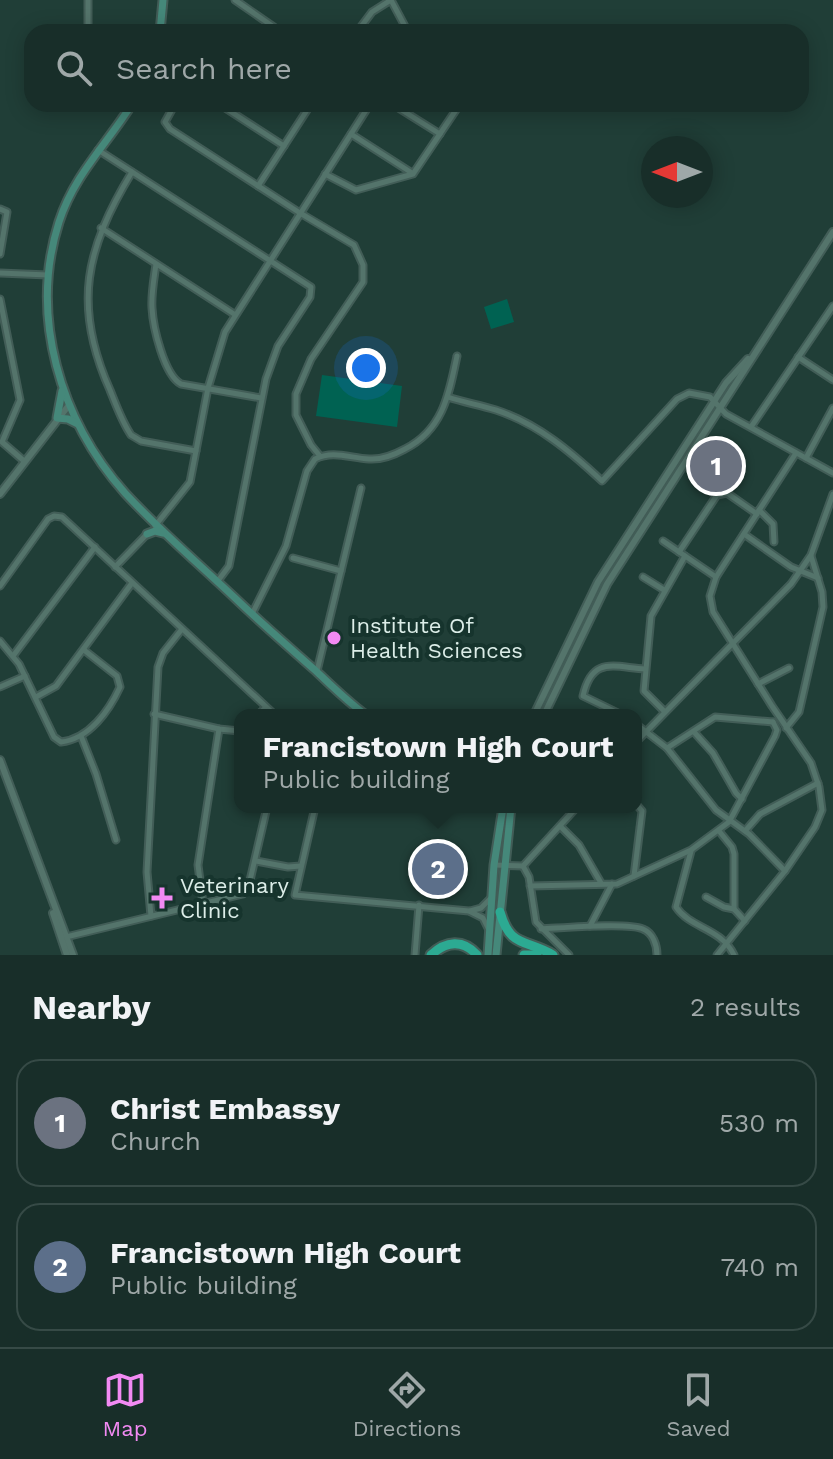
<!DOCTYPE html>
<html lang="en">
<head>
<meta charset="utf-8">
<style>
  body { margin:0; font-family:"Work Sans",sans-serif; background:#213631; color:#f1f3f6 }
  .compass { position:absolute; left:641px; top:136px; width:72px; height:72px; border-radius:50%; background:#182e29; box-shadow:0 4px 20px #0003; rotate:270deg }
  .you { position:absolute; left:366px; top:368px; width:28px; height:28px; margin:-20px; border:6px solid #fff; border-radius:50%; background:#1a73e8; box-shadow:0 0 0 12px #1a73e833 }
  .badge { display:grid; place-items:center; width:52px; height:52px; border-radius:50%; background:#f28af3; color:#fff; font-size:26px; font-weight:700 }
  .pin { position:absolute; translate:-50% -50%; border:4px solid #fff; box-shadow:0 2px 8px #0006 }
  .popup { position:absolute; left:234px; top:709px; width:408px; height:104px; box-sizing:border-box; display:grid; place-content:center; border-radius:16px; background:#182e29; filter:drop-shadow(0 2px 6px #0005); font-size:26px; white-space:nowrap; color:#9fa8a8 }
  .popup b { font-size:30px; color:#f1f3f6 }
  .popup::after { content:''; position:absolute; left:50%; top:100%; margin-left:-16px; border:16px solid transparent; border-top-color:#182e29 }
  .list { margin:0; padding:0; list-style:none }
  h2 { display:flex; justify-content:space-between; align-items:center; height:104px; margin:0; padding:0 32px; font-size:34px }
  h2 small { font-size:26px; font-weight:400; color:#9fa8a8 }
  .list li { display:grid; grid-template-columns:52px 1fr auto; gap:24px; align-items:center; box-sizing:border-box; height:128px; margin:0 16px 16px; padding:0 16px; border:2px solid #364a46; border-radius:24px }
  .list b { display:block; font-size:30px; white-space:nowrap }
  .list p { margin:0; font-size:26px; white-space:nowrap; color:#9fa8a8 }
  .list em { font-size:26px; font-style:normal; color:#9fa8a8 }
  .icon { flex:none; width:44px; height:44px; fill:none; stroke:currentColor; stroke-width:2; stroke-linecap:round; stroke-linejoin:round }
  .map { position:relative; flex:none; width:833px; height:955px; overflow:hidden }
  .search { position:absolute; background:#182e29; box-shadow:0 4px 20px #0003; left:24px; right:24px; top:24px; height:88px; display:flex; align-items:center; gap:20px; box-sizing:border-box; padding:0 28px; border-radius:24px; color:#9fa8a8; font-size:30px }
  .sheet { height:392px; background:#182e29 }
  nav { display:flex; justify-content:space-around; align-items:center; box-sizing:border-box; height:112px; border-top:2px solid #364a46; background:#182e29; font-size:22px; color:#9fa8a8 }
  nav a { display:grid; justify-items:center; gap:4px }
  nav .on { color:#f28af3 }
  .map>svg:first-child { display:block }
</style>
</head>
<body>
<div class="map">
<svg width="833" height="955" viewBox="0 0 833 955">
  <rect width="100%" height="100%" fill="#203e37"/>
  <g fill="#006252">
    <path d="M 507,299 L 514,322 L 491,329 L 484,307 Z"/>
    <path d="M 322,375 L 402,386 L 397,427 L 316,416 Z"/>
  </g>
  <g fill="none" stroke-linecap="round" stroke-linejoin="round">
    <defs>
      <g id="minor">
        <path d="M 235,0 L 281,32"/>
        <path d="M 391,0 L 408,32"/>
        <path d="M 88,32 L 88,0"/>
        <path d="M 357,32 L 372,12 L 391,0"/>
        <path d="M 175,104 L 165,122 L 170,129 L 300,213 L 354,245 L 363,265 L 363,282 L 311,359 L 296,394 L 296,415 L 311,445 L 320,456"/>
        <path d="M 219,104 L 284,146"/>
        <path d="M 392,104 L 440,134"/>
        <path d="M 351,134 L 412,173"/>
        <path d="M 98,150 L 311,287 L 310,297 L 278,346 L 266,379 L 229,566 L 217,582"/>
        <path d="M 132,172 C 86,248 72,305 110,390 C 116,405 122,422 131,435 L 141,441 L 196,451"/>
        <path d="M 325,174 L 356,190 L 413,174 L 460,104"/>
        <path d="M 258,186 L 311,104"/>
        <path d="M 0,209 L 7,212 L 0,254"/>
        <path d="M 101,228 L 234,314"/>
        <path d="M 156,264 C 154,279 151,294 152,308 C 153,327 164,375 181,384 L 261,398"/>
        <path d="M 0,273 L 48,275"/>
        <path d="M 0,299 L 20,400 L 2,442 L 24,461"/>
        <path d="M 798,357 L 833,380"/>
        <path d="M 448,397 C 463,402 480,405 496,410 C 538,424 570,451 602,481 L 677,399 L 689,393 L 710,397 L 726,414 L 833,473"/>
        <path d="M 751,427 L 833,306"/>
        <path d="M 806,458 L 833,408"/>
        <path d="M 759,510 L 773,524 L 774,542"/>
        <path d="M 155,526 L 190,482 L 208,388 L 225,332 L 370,104"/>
        <path d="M 744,534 L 791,567 L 818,578"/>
        <path d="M 663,541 L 716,577"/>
        <path d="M 679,552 L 717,495 L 727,493 L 757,514"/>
        <path d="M 293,558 L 341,571"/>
        <path d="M 115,567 L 148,533"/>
        <path d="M 643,577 L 664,590"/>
        <path d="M 0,586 L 48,519 L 54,516 L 62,517 L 275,715"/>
        <path d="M 252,614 L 286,546 L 307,471 L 315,459 C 333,450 350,458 369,459 C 382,460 394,455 405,449 C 443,430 449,394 457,356 L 452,379"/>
        <path d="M 0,641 L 19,664 L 54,737 L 61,742 C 89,739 109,711 120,687 L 117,676 L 84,650"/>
        <path d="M 13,656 L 95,547"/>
        <path d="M 317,671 L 361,488"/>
        <path d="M 758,684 L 789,668"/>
        <path d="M 0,687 L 25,676"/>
        <path d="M 36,697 L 56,686 L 132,583"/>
        <path d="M 664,711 L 644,691 L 651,616 L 685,556"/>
        <path d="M 154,714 L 219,729 L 240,731"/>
        <path d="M 258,715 L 266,707"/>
        <path d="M 622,715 L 583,696 C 592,656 613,667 645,669"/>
        <path d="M 636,724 L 667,748 L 716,810 L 749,834 L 785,871"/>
        <path d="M 786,728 L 799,712 L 823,607 L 822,592 L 811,556"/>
        <path d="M 694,732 L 713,753 L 736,793 L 742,799"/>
        <path d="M 81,736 L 96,774 L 116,840"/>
        <path d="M 636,742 L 791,584 L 811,555 L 833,494"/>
        <path d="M 667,748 L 715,717 L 773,722"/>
        <path d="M 315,807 L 295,895 L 469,911 L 483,918 L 489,930"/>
        <path d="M 560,826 L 579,845 L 601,883"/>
        <path d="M 719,831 L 732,847 L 734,854 L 734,909 L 745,921"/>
        <path d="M 745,831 L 760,814 L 818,783"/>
        <path d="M 691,851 L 676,907 C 691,929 720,927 734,955"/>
        <path d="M 256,861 L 288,867 L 301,866"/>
        <path d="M 494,865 L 523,866 L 577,807"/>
        <path d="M 523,866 L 529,877 L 536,922 L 569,955"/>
        <path d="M 634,876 L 642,811 L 636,804"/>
        <path d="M 530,886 L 617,884 L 691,850 L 729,822 L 775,736 L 777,730 L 773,722"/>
        <path d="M 706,897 L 724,907 L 734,909"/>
        <path d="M 203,904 L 198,865 L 219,729"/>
        <path d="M 470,911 L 481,908 L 491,898"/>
        <path d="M 151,916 L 147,872 L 158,667 L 163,653 L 182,629"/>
        <path d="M 590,926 L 612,884"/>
        <path d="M 541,929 C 562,928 627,922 643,929 C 653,933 657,945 657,955"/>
        <path d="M 66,937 L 243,894 L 248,889 L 267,807"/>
        <path d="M 415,955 L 419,905"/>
        <path d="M 717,955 L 785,871 L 815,827 L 822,810 L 819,787 L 811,763 L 772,706 L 713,612 L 710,596 L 716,577 L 796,453"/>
      </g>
      <g id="tertiary">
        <path d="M 0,494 L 69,405"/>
        <path d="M 534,715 L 598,582 L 726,383 L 748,359"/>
        <path d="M 544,715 L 607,584 L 833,232"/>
        <path d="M 0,760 L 73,955"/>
        <path d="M 53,913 L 67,955"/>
      </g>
      <g id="secondary">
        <path d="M 160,32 L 163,0"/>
        <path d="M 132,104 C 107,144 74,175 59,222 C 29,316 60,420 125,493 C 159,530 198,563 235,598 C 261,623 289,647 316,671 C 332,686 348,702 366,715"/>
        <path d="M 62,391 L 57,418 L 68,419 L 76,423"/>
        <path d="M 147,534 L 155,531 L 163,533"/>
        <path d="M 488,955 L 494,865 L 503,807"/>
        <path d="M 496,955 L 511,807"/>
      </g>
      <g id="trunk">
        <path d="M 500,912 C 510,948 526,939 553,955"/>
        <path d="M 431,955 C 446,941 463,939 477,955"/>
        <path d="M 524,955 L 537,955"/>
      </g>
    </defs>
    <use href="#minor" stroke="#425d57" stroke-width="9"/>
    <use href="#tertiary" stroke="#425d57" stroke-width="10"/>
    <use href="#secondary" stroke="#425d57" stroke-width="11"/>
    <use href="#trunk" stroke="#425d57" stroke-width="13"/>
    <use href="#minor" stroke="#54746b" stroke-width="5"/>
    <use href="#tertiary" stroke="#54746b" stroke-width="6"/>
    <use href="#secondary" stroke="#45887a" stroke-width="7"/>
    <use href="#trunk" stroke="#2caa92" stroke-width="9"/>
  </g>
  <g fill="#f28af3" stroke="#16342d" stroke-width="3">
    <circle cx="334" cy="638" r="8"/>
    <path d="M158 886h8v8h8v8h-8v8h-8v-8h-8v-8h8z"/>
  </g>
  <g text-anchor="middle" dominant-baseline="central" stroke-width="8" stroke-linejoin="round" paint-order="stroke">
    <g font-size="22" fill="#dcede8" stroke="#16342d" text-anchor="start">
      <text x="350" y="625">Institute Of<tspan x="350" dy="25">Health Sciences</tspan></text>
      <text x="180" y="885">Veterinary<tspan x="180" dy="25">Clinic</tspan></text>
    </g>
  </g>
</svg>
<svg class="compass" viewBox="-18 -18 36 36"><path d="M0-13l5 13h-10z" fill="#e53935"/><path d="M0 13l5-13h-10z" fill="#9fa8a8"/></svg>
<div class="you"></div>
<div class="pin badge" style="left:716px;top:466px;background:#6b7280">1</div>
<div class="pin badge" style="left:438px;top:869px;background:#5c6f8a">2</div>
<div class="popup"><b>Francistown High Court</b>Public building</div>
<div class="search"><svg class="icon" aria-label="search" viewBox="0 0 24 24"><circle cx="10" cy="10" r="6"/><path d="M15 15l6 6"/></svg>Search here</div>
</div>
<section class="sheet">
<h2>Nearby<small>2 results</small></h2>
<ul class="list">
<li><span class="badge" style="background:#6b7280">1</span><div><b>Christ Embassy</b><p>Church</p></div><em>530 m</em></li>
<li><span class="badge" style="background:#5c6f8a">2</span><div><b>Francistown High Court</b><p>Public building</p></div><em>740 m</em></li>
</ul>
</section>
<nav>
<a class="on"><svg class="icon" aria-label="map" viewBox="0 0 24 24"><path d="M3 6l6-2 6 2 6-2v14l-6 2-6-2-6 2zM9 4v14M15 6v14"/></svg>Map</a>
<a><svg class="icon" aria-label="directions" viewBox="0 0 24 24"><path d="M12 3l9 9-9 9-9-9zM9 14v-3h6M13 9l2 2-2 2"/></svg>Directions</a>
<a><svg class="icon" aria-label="saved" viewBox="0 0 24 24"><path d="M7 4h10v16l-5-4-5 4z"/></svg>Saved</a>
</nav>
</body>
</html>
